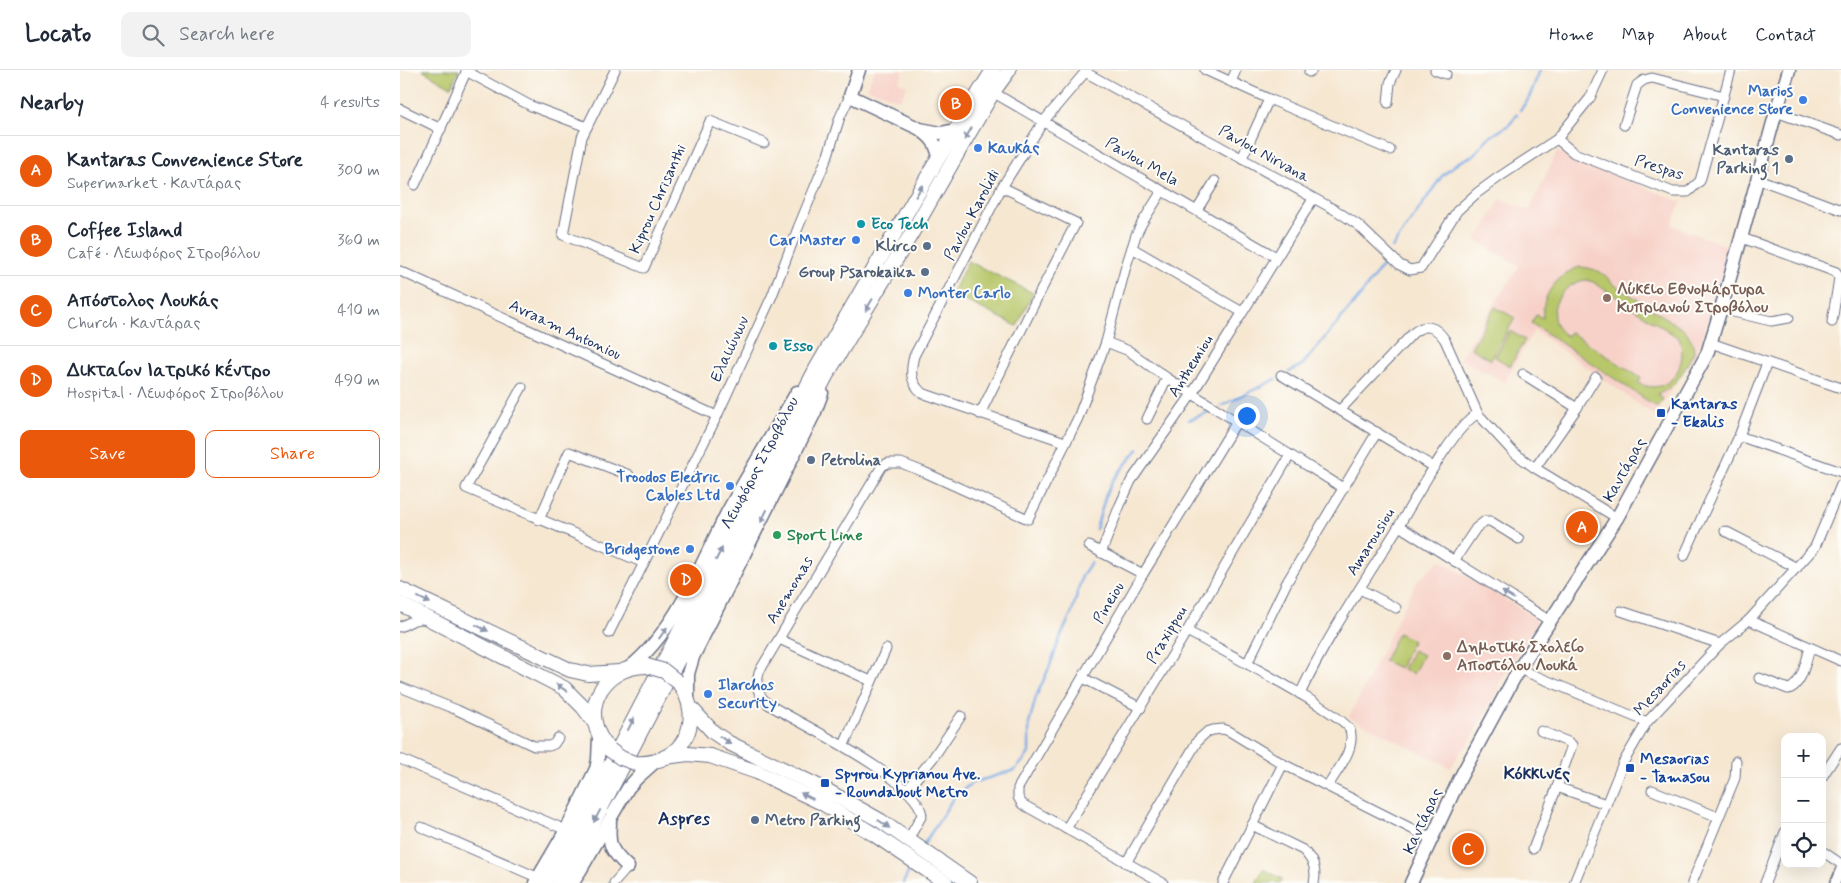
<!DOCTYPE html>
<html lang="en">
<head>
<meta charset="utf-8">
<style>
  body { margin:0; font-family:Mynerve,sans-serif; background:#f2f2f3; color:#1f2937 }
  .controls { position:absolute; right:15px; bottom:15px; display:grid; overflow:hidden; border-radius:10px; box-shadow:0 5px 20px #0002 }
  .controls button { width:45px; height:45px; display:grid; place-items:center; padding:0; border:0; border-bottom:1px solid #e0e1e3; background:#fff; color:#1f2937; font:25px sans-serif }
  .you { position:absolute; left:846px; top:345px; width:18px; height:18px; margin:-12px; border:4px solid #fff; border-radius:50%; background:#1a73e8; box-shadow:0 0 0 8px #1a73e833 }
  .badge { display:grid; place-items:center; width:32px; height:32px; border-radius:50%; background:#ea580c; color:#fff; font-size:16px; font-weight:700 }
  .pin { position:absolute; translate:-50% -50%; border:2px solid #fff; box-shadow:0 1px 5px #0006 }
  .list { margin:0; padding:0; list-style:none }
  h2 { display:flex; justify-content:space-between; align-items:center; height:65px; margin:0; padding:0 20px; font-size:21px }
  h2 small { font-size:16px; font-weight:400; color:#747a83 }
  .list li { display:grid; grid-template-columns:32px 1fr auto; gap:15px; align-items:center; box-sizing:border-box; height:70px; padding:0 20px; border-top:1px solid #e0e1e3 }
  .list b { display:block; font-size:19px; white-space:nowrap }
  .list p { margin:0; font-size:16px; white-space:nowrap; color:#747a83 }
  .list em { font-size:16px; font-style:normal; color:#747a83 }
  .actions { display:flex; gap:10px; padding:15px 20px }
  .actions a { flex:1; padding:11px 0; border:1px solid #ea580c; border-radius:10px; text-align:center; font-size:18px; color:#ea580c }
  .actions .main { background:#ea580c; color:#fff }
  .icon { flex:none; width:28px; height:28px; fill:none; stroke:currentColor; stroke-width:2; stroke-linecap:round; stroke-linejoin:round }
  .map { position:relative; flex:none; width:1441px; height:813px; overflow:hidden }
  header { display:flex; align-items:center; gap:30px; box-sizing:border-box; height:70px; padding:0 25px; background:#fff; border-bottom:1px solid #e0e1e3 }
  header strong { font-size:24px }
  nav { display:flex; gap:28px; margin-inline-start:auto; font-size:18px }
  .search { width:350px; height:45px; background:#f2f2f3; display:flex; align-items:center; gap:12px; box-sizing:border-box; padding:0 18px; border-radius:10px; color:#747a83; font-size:19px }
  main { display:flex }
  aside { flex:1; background:#fff }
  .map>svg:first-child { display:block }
</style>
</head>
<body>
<header>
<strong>Locato</strong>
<div class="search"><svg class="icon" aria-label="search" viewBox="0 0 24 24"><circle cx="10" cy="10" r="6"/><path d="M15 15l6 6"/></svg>Search here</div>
<nav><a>Home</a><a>Map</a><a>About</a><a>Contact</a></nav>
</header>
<main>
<aside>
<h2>Nearby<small>4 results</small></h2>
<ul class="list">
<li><span class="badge">A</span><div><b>Kantaras Convenience Store</b><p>Supermarket · Καντάρας</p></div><em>300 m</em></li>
<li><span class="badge">B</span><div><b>Coffee Island</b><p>Café · Λεωφόρος Στροβόλου</p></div><em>360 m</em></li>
<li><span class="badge">C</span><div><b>Απόστολος Λουκάς</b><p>Church · Καντάρας</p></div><em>410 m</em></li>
<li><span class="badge">D</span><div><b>Δικταίον Ιατρικό κέντρο</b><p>Hospital · Λεωφόρος Στροβόλου</p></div><em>490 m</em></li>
</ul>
<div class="actions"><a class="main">Save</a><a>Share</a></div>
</aside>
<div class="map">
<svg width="1441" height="813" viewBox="0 0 1441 813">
  <rect width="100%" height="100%" fill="#fdfcf7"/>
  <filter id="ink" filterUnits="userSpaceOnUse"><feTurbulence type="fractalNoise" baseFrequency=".02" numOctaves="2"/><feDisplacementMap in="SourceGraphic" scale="10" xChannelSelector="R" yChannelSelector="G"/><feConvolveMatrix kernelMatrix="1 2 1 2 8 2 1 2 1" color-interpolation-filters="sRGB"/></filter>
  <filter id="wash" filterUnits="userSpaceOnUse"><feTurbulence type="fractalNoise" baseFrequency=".0096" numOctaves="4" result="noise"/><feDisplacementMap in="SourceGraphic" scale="20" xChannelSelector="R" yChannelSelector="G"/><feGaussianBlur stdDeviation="1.12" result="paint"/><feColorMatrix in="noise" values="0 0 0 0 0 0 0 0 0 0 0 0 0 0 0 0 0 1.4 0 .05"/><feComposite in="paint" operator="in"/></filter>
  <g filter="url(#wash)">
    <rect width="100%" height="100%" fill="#f6e7d1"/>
    <g fill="#f7d1c8">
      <path d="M 475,0 L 503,0 L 499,12 L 507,16 L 500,30 L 467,18 Z"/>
      <path d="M 1157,82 L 1281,132 L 1272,155 L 1332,178 L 1298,281 L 1254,345 L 1134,260 L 1105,312 L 1059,289 L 1119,196 L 1076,170 L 1101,129 L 1129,141 Z"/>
      <path d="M 1040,490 L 1134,547 L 1137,553 L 1126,573 L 1121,575 L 1099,614 L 1100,617 L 1069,673 L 1059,684 L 1051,698 L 949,647 L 1017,511 Z"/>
    </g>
    <g fill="#b8c76a" stroke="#6a7b64" fill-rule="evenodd">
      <path d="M 22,0 L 59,0 L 51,17 Z"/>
      <path d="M 568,191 L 633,223 L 617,256 L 552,224 Z"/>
      <path d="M 1180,197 C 1193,198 1205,202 1212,213 L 1286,261 L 1293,273 L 1294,282 C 1285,298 1277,318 1257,324 L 1263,329 L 1257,337 L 1131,253 L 1136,245 L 1143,248 C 1140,226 1159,203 1180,197 ZM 1187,210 L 1193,212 L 1279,268 C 1290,296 1268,328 1238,313 L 1241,308 L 1170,262 L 1167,266 C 1139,249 1160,212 1187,210 Z"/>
      <path d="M 1095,237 L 1115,248 L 1091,290 L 1071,278 Z"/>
      <path d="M 1110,261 L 1125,270 L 1110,296 L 1095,287 Z"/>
      <path d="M 998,563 L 1013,570 L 1000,598 L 984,591 Z"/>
      <path d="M 1013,580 L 1023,585 L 1013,604 L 1003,599 Z"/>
      <path d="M 863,799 L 882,809 L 880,813 L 856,813 Z"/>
    </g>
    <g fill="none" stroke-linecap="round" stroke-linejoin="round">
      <g stroke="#7cabe6" stroke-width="2.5">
        <path d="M 1120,40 L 1128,30 L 1140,0"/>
        <path d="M 992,178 L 1042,106 L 1057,93 L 1074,85 L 1087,69 L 1110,54 L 1117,44"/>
        <path d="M 889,302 L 902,295 L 960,226 L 987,189"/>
        <path d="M 821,336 L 876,309"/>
        <path d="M 789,350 L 811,341"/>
        <path d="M 696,459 L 706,424 L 713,410 L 738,379"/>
        <path d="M 524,774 L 554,727 L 572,713 L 615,700 L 624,690 L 629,683 L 629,654 L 636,627 L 649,598 L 660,568 L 672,542 L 682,506 L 691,492"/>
        <path d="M 503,813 L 509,801"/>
      </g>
    </g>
  </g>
  <g filter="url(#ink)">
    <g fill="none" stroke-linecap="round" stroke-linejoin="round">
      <defs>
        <g id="street">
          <path d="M 215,0 L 182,67 L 163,165 L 244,198 L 310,51 L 364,73"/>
          <path d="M 805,0 L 869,29 L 990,80"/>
          <path d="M 1035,0 L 1046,4"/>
          <path d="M 66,1 L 131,36 L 187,57"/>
          <path d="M 685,2 L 937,141 L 958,155 L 1000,195 L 1010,200 L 1021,198 L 1057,141 L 1077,123 L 1099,107 L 1157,69 L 1190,28 L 1203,0"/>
          <path d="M 909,2 L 912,0"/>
          <path d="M 831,12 L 836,0"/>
          <path d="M 589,20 L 876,187"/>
          <path d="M 988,33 L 990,13 L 996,0"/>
          <path d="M 0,39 L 41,59"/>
          <path d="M 1376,42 L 1441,65"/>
          <path d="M 1224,55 L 1237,15 L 1244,10 L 1252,8 L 1324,26"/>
          <path d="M 1157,69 L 1174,83 L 1273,122 L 1288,122 L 1300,111 L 1331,0"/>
          <path d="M 842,88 L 869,29"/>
          <path d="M 1358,109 L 1441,140"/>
          <path d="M 15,115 L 67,0"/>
          <path d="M 797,140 L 815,111"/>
          <path d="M 1342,168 L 1436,202 L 1439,208 L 1432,252"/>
          <path d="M 732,178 L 842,242"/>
          <path d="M 0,201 L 317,346"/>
          <path d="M 1321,239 L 1371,251 L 1389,248"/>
          <path d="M 706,272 L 729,281 L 767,308 L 943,418"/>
          <path d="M 1311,273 L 1441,318"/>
          <path d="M 1123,304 L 1177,338"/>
          <path d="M 881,305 L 1034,397"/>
          <path d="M 122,317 L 66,418 L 244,493"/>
          <path d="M 940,340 L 1013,263 C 1026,253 1036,256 1045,270 L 1078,344 L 1113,382 L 1135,398 L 1217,448"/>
          <path d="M 580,344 L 636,230 L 676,153 L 602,117"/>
          <path d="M 747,349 L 767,308"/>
          <path d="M 1339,366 L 1441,402"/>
          <path d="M 665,372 L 522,323 C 510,312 510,302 514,286 L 602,117 L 643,52 L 687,0"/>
          <path d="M 1135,398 L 1177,338 L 1196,307"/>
          <path d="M 139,450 L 169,382 L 229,405"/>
          <path d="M 999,456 L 1150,551"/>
          <path d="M 1325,461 L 1397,498"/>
          <path d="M 689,476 L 743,504"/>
          <path d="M 701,483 L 720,435 L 731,411 L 792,324 L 913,129"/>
          <path d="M 1284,486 L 1339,366 L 1367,293"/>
          <path d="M 1054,491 L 1076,458 L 1085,451 L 1090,451 L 1119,469"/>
          <path d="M 960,519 L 996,538"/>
          <path d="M 1221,541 L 1320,574"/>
          <path d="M 1349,550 L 1441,591"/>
          <path d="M 0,557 L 14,550 L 28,548"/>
          <path d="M 787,561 C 810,574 945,644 950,660 C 956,679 937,700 928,716"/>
          <path d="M 209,563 L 317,346 L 372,226 L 398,158 L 428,85 L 440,47 L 450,26"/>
          <path d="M 379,569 L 471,611"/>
          <path d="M 847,594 L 887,512 L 977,362"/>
          <path d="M 1119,599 L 1247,652"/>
          <path d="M 683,608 L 741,638"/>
          <path d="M 1359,608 L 1388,619 C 1402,616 1406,590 1410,578"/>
          <path d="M 0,617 L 57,640 L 134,676 L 149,676 L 154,674 L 158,668"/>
          <path d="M 900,624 C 928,564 966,510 1000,454 C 1014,431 1056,353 1078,344"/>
          <path d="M 444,675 L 486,579"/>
          <path d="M 0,689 L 166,760"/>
          <path d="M 1422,707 L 1441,678"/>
          <path d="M 1157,717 L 1206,734"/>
          <path d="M 1252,720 L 1318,747"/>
          <path d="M 506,721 L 533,688 L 561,646"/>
          <path d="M 852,755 L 903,780 C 913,790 917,799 914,813"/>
          <path d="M 21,757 L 139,808"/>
          <path d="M 666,759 L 787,561 L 890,385"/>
          <path d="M 508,770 L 522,745 C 518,709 398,653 368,634 C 357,625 356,616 359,602 L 482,396 L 488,393 L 501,393 L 524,402 L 628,449 L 678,348 L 706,272 L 726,196 L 736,165 L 742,153 L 762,121"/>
          <path d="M 1133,779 L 1157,717 L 1172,675 L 1168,672 L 1141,661"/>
          <path d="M 1422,781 L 1441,794"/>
          <path d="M 726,793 L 798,670 L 807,662 L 813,660 L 823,659 L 829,661 L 883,694 L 1032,769"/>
          <path d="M 214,813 L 228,797"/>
          <path d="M 763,813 L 622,734 L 618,727 L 618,718 L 743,504 L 836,353"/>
          <path d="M 823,813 L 883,694"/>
          <path d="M 1174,813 L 1223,693 L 1247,652 L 1320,574 L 1349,550 L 1415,477 L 1441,415"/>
          <path d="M 1292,813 L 1335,708 L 1336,691"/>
          <path d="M 1365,813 L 1385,762"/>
          <path d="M 1435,813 L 1441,799"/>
        </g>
        <g id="secondary">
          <path d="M 459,0 L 450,26 L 520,59 L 541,63 L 555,60"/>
          <path d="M 522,61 C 533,69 536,74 539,87"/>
          <path d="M 229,598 C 276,561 301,494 328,441 C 350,401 374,362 397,322"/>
          <path d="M 288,627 L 288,604 L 293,587 L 415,342 L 422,323"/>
          <path d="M 210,753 C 208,776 211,781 228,797"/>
          <path d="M 135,813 L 166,760 L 196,699 L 198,690 L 199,667"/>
          <path d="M 173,813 L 228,718 L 237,708 L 256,691"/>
          <path d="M 1011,813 L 1060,708 L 1119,599 L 1217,448 L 1307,284 L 1326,222 L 1376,42 L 1389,0"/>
        </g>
        <g id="primary">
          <path d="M 0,519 L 170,600 L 188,604 L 219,602"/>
          <path d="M 0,534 L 164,618 L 183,637 L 195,653"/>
          <path d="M 290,637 L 313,662 L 329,673 L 426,720 L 481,751 L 570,813"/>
          <path d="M 210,680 C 176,645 200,596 247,596"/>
          <path d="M 265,687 L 288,684 L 310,686 L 357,702 L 422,733 L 475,765 L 546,813"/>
          <path d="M 235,693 C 283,696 307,649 278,612"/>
          <path d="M 145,813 L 181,751 L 416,299 L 539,87 L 593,0"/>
          <path d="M 160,813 L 178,782 L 426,306 L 516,156 L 561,77 L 593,22 L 609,0"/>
        </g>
      </defs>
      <use href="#street" stroke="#686f86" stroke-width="11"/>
      <use href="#secondary" stroke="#686f86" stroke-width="15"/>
      <use href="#primary" stroke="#686f86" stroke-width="16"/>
      <use href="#street" stroke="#fff" stroke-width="9"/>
      <use href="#secondary" stroke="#fff" stroke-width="12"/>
      <use href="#primary" stroke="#fff" stroke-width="14"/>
      <defs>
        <g id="primary-bridge">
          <path d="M 247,596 L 264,601 L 278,612"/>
          <path d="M 210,680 L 221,688 L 235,693"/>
        </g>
      </defs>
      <use href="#primary-bridge" stroke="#686f86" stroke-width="16" stroke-linecap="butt"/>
      <use href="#primary-bridge" stroke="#fff" stroke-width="14"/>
    </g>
    <defs><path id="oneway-solid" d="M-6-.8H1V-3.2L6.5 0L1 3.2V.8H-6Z" transform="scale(1.25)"/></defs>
    <g fill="#8d97ae">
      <use href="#oneway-solid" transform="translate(568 64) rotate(121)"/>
      <use href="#oneway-solid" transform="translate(519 121) rotate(-59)"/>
      <use href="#oneway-solid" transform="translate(469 235) rotate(121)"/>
      <use href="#oneway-solid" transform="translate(364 446) rotate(116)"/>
      <use href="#oneway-solid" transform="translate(319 484) rotate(-63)"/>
      <use href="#oneway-solid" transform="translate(1108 525) rotate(-148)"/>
      <use href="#oneway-solid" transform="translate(24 530) rotate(26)"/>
      <use href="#oneway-solid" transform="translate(82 558) rotate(26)"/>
      <use href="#oneway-solid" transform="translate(263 563) rotate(-55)"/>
      <use href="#oneway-solid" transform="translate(162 618) rotate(-146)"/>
      <use href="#oneway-solid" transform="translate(231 654) rotate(-63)"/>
      <use href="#oneway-solid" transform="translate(325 670) rotate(34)"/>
      <use href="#oneway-solid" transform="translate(407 726) rotate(-154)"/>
      <use href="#oneway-solid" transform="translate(197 746) rotate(118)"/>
      <use href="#oneway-solid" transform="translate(484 754) rotate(35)"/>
    </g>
  </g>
  <g fill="#3f7fe0" stroke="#fdfcf7" stroke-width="2">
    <circle cx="1403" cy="30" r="5"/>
    <circle cx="578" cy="78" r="5"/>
    <circle cx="456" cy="170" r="5"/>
    <circle cx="508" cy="223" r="5"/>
    <circle cx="330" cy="416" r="5"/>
    <circle cx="290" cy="479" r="5"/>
    <circle cx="308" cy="624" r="5"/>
  </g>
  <g fill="#5c6f8a" stroke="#fdfcf7" stroke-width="2">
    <circle cx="1389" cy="89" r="5"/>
    <circle cx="527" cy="176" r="5"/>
    <circle cx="525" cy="202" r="5"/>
    <circle cx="411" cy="390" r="5"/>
    <circle cx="355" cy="750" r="5"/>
  </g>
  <g fill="#0f9aa8" stroke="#fdfcf7" stroke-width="2">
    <circle cx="461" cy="154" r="5"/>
    <circle cx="373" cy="276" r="5"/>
  </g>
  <g fill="#8d6e63" stroke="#fdfcf7" stroke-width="2">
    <circle cx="1207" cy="228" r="5"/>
    <circle cx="1047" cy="586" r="5"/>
  </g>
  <g fill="#1a4fb4" stroke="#fdfcf7" stroke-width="2">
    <rect x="1256" y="338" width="10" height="10" rx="2.5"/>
    <rect x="1225" y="693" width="10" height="10" rx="2.5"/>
    <rect x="420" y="708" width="10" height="10" rx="2.5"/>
  </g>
  <circle fill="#2e9e5b" stroke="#fdfcf7" stroke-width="2" cx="377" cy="465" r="5"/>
  <g text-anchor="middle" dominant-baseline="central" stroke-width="4" stroke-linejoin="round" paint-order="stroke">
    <g font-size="16" font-weight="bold" fill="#366cbe" stroke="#fdfcf7" text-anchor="end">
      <text x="1393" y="21">Marios<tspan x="1393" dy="18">Convenience Store</tspan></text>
      <text x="588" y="78" text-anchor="start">Καυκάς</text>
      <text x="446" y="170">Car Master</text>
      <text x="518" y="223" text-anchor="start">Monter Carlo</text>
      <text x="320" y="407">Troodos Electric<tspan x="320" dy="18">Cables Ltd</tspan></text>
      <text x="280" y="479">Bridgestone</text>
      <text x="318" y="615" text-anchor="start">Ilarchos<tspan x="318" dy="18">Security</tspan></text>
    </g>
    <g font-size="16" font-weight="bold" fill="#4e5e75" stroke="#fdfcf7" text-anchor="end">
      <text x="1379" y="80">Kantaras<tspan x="1379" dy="18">Parking 1</tspan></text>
      <text x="517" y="176">Klirco</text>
      <text x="515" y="202">Group Psarokaika</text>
      <text x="421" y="390" text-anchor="start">Petrolina</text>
      <text x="365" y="750" text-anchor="start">Metro Parking</text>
    </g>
    <g font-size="16" fill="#1b2f5e" stroke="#fdfcf7">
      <text transform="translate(864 84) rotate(29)">Pavlou Nirvana</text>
      <text transform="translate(742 92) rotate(30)">Pavlou Mela</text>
      <text transform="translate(1259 98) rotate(18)">Prespas</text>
      <text transform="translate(258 129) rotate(-66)">Kiprou Chrisanthi</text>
      <text transform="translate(572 145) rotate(-62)">Pavlou Karolidi</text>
      <text transform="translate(165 260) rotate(25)">Avraam Antoniou</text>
      <text transform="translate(330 279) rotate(-65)">Ελαιώνων</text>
      <text transform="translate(791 296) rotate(-58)">Anthemiou</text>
      <text transform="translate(360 393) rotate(-62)">Λεωφόρος Στροβόλου</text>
      <text transform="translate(1225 400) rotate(-61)">Καντάρας</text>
      <text transform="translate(971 472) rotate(-58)">Amarousiou</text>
      <text transform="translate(390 520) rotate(-59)">Anemonas</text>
      <text transform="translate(709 533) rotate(-60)">Pineiou</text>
      <text transform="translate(767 565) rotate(-59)">Praxippou</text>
      <text transform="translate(1260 618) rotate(-48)">Mesaorias</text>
      <text transform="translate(1023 751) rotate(-65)">Καντάρας</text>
    </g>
    <g font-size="16" font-weight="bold" fill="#0d838f" stroke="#fdfcf7" text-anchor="start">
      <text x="471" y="154">Eco Tech</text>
      <text x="383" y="276">Esso</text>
    </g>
    <g font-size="16" font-weight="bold" fill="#785e54" stroke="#fdfcf7" text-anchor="start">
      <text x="1217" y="219">Λύκειο Εθνομάρτυρα<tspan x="1217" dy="18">Κυπριανού Στροβόλου</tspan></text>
      <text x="1057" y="577">Δημοτικό Σχολείο<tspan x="1057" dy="18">Αποστόλου Λουκά</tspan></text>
    </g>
    <g font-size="16" font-weight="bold" fill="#164399" stroke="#fdfcf7" text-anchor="start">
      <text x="1271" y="334">Kantaras<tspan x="1271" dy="18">- Ekalis</tspan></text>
      <text x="1240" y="689">Mesaorias<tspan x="1240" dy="18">- Tamasou</tspan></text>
      <text x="435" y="704">Spyrou Kyprianou Ave.<tspan x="435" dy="18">- Roundabout Metro</tspan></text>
    </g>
    <g font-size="16" font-weight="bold" fill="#27864d" stroke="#fdfcf7" text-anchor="start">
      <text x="387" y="465">Sport Line</text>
    </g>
    <g font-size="18" font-weight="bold" fill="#1b2f5e" stroke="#fdfcf7">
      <text x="1137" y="704">Κόκκινες</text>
      <text x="284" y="749">Aspres</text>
    </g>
  </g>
</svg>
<div class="controls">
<button>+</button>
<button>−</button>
<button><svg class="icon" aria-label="locate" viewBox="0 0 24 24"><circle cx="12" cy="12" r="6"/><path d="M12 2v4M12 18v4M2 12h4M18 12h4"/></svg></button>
</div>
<div class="you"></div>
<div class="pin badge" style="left:1182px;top:457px">A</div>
<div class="pin badge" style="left:556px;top:34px">B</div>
<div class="pin badge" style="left:1068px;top:779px">C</div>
<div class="pin badge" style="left:286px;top:510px">D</div>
</div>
</main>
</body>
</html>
